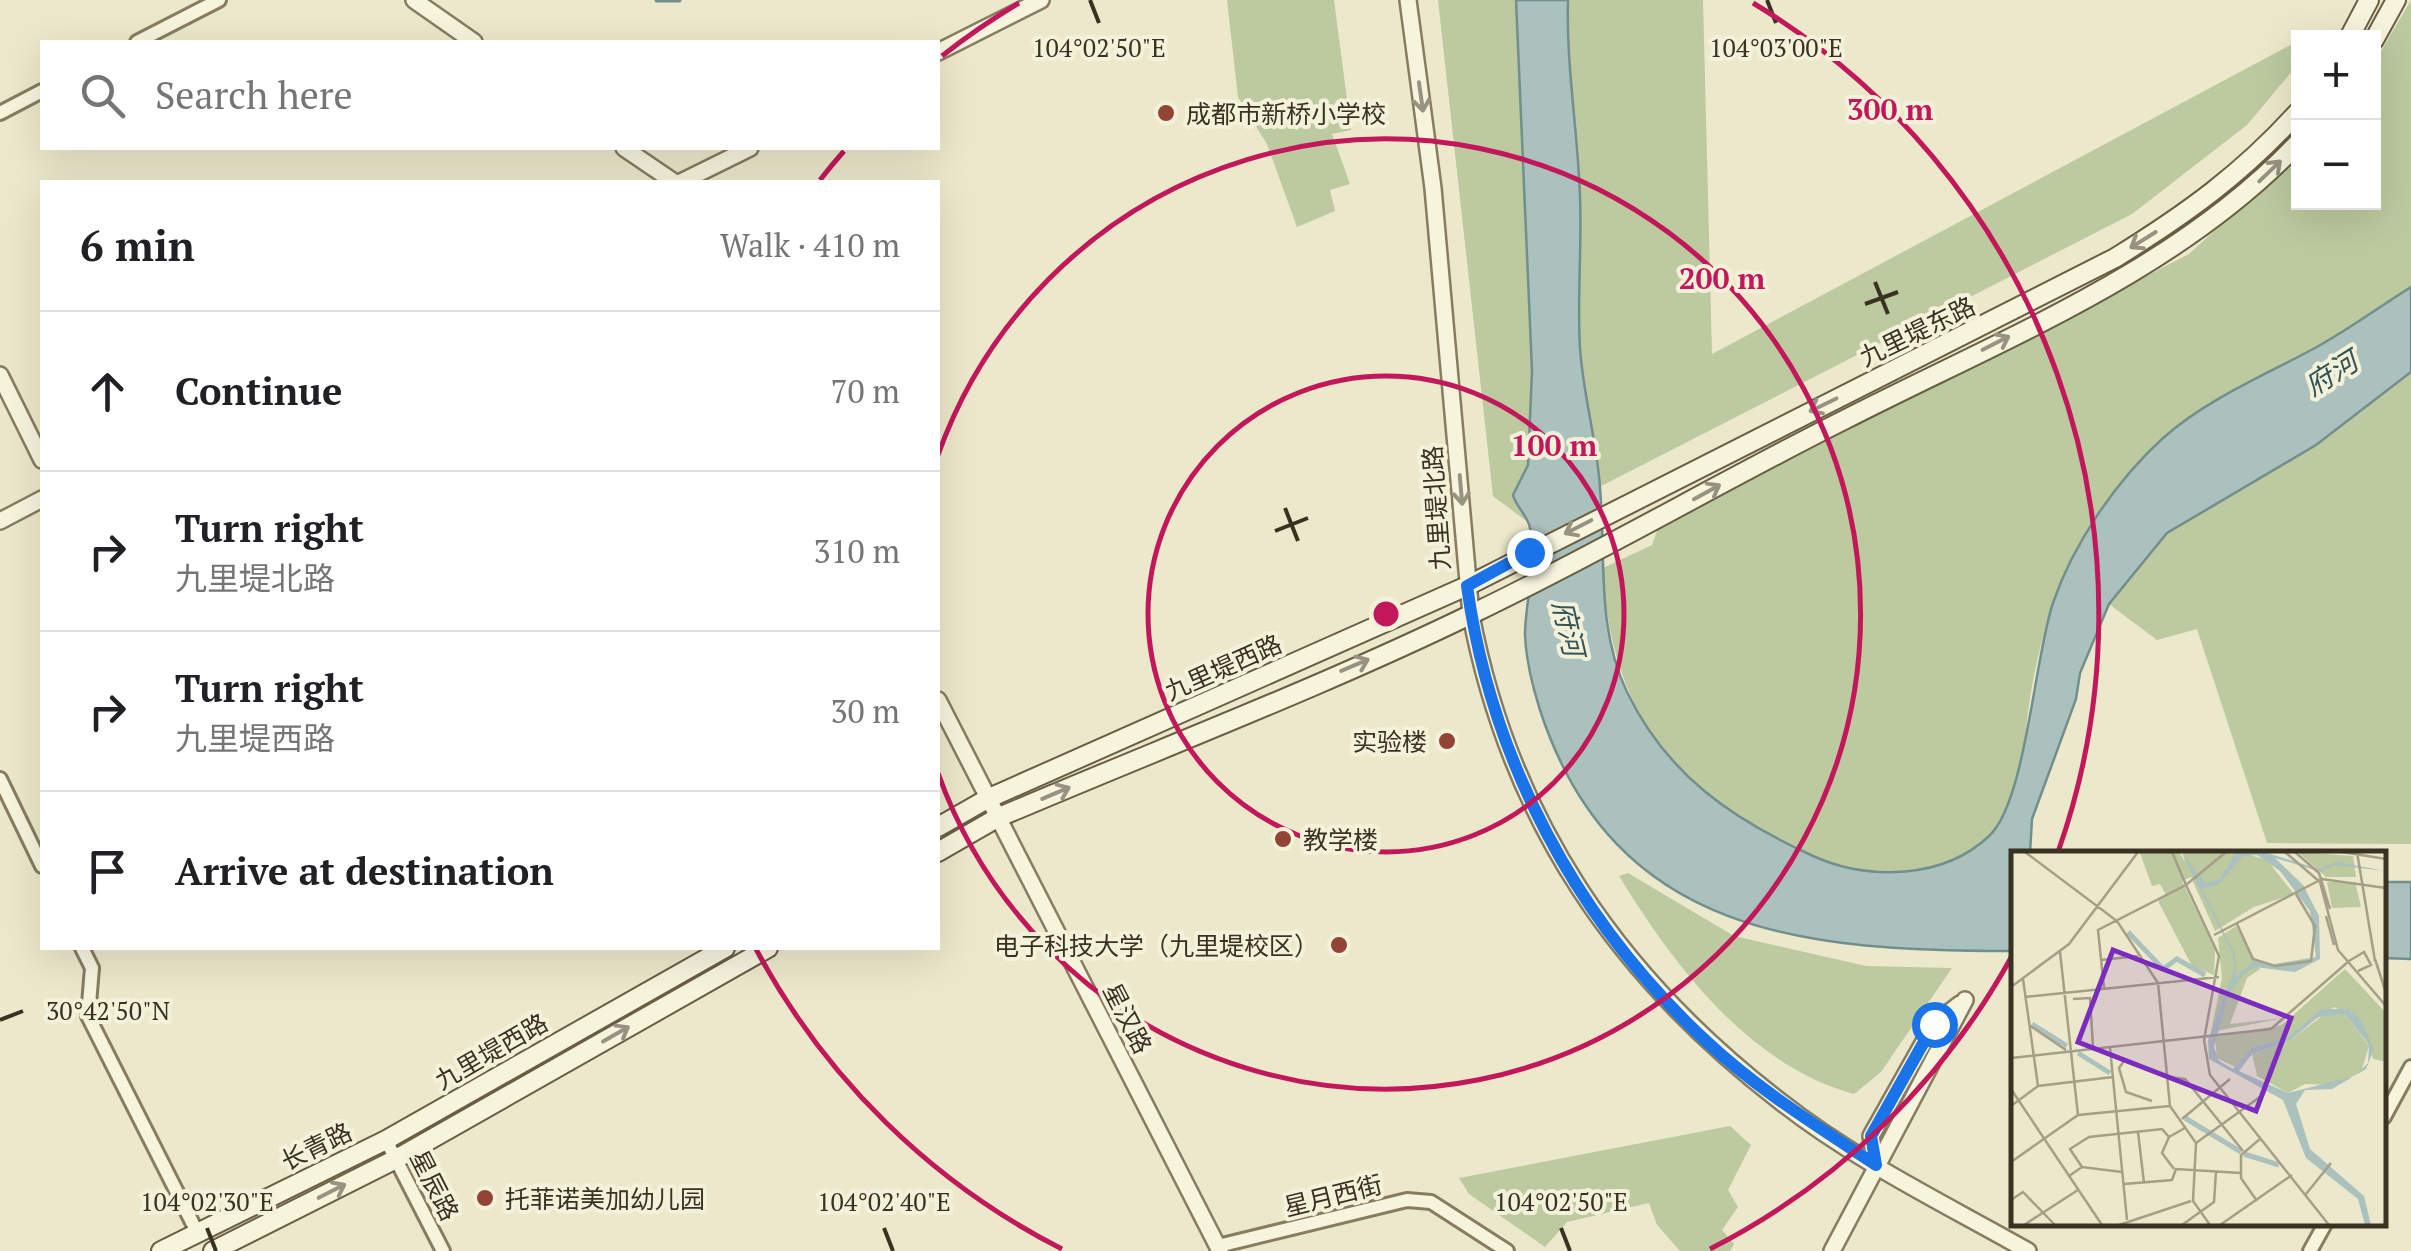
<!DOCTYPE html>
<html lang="en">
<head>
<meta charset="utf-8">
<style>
  body { margin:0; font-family:"PT Serif","Noto Sans SC",serif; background:#f6f6f6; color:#202124 }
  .controls { position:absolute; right:30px; top:30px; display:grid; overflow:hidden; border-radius:0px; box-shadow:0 10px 40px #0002 }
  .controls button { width:90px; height:90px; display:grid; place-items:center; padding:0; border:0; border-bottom:2px solid #e0e0e0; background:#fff; color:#202124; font:50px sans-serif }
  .stop { position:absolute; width:30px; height:30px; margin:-22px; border:8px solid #1a73e8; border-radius:50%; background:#fff }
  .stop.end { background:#1a73e8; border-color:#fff; box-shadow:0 2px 10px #0008 }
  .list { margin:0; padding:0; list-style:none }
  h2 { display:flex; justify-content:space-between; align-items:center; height:130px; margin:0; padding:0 40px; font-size:42px }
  h2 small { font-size:32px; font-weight:400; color:#757577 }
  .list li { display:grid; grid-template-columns:65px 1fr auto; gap:30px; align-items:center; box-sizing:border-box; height:160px; padding:0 40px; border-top:2px solid #e0e0e0 }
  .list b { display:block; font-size:38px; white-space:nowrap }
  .list p { margin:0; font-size:32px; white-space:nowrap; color:#757577 }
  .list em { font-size:32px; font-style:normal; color:#757577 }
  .icon { flex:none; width:55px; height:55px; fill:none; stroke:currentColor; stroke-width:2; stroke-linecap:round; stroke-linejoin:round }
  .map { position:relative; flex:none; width:2411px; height:1251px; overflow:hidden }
  .search { position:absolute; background:#fff; box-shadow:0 10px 40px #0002; left:40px; top:40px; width:900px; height:110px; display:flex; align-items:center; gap:25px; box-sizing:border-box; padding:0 35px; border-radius:0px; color:#757577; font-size:38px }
  .panel { position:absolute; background:#fff; box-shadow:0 10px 40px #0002; left:40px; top:180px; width:900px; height:770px; border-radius:0px }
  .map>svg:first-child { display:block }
</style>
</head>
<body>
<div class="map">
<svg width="2411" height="1251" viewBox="0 0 2411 1251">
  <rect width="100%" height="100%" fill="#ece8cb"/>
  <g fill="#bdc99f">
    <path d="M 1227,0 L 1334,0 L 1351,130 L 1332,134 L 1350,184 L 1330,190 L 1335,211 L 1297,227 L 1267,144 L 1238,97 Z"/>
    <path d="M 1438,0 L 1703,0 L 1712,354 L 2298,41 L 2298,64 L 2247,125 L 2132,214 L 1529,523 L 1493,496 Z"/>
    <path d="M 2411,0 L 2411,287 C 2381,306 2352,326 2322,344 C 2270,374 2215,399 2166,436 C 2125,467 2069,554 2053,603 C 2043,633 2035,667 2030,698 C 2023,742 2024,801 1992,834 C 1912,920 1741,842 1677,769 C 1627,710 1606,643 1603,568 L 1652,545 L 1658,528 L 2189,254 L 2298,154 L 2298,202 L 2374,202 L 2374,63 Z"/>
    <path d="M 2411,372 L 2411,844 L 2267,843 L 2197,629 L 2157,640 L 2109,604 L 2167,533 L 2316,445 Z"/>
    <path d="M 1628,873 L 1734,936 L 1866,966 L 1952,968 L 1881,1072 L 1854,1094 C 1748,1065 1673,964 1619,876 Z"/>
    <path d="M 1730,1126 L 1751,1145 L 1728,1190 L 1738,1207 L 1722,1230 L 1734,1244 L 1730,1251 L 1680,1251 L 1657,1225 L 1649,1203 L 1567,1222 L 1545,1247 L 1469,1194 L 1459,1178 Z"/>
  </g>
  <g fill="#abc1be" stroke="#728f8d" stroke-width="2.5">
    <path d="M 1516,0 L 1568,0 C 1566,66 1578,132 1580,197 C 1582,248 1577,298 1580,348 C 1583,395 1597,441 1600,488 C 1606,556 1596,628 1627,692 C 1667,775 1732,819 1813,856 C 1869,881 1944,879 1989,836 C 2026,802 2034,659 2053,603 C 2073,544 2116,481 2162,439 C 2205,400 2265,375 2315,348 C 2348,330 2379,307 2411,287 L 2411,372 L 2316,445 L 2167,533 L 2109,604 L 2080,673 L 2076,699 L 2032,819 L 2030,853 L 2014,854 L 2013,951 C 1807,951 1614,937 1540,710 C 1533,688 1526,658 1525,635 C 1525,601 1538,561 1530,528 C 1528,516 1516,507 1513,495 L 1528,465 L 1532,371 Z"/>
    <path d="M 2384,882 L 2411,882 L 2411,959 L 2384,958 Z"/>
  </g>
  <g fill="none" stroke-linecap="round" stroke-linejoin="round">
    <path stroke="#728f8d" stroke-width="5" d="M 657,0 L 679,0"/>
    <defs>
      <g id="minor">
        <path d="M 137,42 L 219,0"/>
        <path d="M 0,113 L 42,91"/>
        <path d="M 0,779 L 42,866"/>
        <path d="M 82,948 L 92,968 L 88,1016 L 197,1232"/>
        <path d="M 2384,1117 L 2411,1067"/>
        <path d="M 386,1140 L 443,1251"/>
        <path d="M 1218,1246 L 1407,1200 L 1431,1202 L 1507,1251"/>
        <path d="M 2310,1251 L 2325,1224"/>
      </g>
      <g id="tertiary">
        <path d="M 414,0 L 474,42"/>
        <path d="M 1408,0 L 1433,188 L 1471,615 C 1510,820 1617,976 1781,1102 C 1856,1161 1945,1204 2028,1251"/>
        <path d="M 938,52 L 1041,0"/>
        <path d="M 624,148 L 674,182"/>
        <path d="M 681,182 L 750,148"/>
        <path d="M 0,375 L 42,460"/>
        <path d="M 0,521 L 42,499"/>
        <path d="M 938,700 L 1220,1251"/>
        <path d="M 1876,1165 L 1871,1136 L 1934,1024 L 1960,1004"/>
        <path d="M 1832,1251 L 1965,1000"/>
      </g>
      <g id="secondary">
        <path d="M 2349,38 L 2369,0"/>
        <path d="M 2374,40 L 2396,0"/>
        <path d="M 938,827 L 987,799 L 1467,586 L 2115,258 C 2186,214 2242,174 2298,112"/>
        <path d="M 938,852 L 997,818 C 1156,750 1320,688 1476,612 C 1601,552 1720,482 1844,420 C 2000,340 2176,272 2298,143"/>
        <path d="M 161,1251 L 386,1140 L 725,948"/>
        <path d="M 213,1251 L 396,1159 L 768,948"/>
      </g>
    </defs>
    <use href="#minor" stroke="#877c60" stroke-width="18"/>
    <use href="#tertiary" stroke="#877c60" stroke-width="20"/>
    <use href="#secondary" stroke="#695d43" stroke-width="22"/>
    <use href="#minor" stroke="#f7f4de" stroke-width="12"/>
    <use href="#tertiary" stroke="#f7f4de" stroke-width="15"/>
    <use href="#secondary" stroke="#f7f4de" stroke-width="18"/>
  </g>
  <defs><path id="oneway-shaft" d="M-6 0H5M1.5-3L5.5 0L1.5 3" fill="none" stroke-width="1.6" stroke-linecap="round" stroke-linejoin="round" transform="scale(2.5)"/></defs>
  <g stroke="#989380">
    <use href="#oneway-shaft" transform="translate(1421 97) rotate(82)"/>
    <use href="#oneway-shaft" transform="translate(2270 171) rotate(-44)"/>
    <use href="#oneway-shaft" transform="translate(2143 240) rotate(148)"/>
    <use href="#oneway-shaft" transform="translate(1996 343) rotate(-27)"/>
    <use href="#oneway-shaft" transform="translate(1823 405) rotate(154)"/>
    <use href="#oneway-shaft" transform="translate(1461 490) rotate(85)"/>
    <use href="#oneway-shaft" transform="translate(1707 492) rotate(-29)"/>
    <use href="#oneway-shaft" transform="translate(1578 527) rotate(153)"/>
    <use href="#oneway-shaft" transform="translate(1355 665) rotate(-23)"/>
    <use href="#oneway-shaft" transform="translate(1056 793) rotate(-23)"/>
    <use href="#oneway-shaft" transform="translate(616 1034) rotate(-30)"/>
    <use href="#oneway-shaft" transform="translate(332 1191) rotate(-27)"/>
  </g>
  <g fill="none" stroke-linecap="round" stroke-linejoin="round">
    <path stroke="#1a73e8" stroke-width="12" d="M 1529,552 L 1467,586 C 1491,760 1577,921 1705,1040 C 1757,1089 1817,1126 1876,1165 L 1871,1136 L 1934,1024"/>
  </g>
  <path fill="none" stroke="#393222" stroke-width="4" d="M 1090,0 L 1099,23M 1767,0 L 1776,23M 1875,282 L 1888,314M 1865,304 L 1898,292M 1285,508 L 1298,541M 1275,531 L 1308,518M 0,1020 L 23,1011M 207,1228 L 216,1251M 884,1228 L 893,1251M 1561,1228 L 1570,1251"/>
  <g fill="none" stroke="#c2185b" stroke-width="5">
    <circle cx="1386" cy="614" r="238"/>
    <path d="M938 455A475 475 0 1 1 938 773"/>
    <path d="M2013 954A713 713 0 0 1 1710 1249M1062 1249A713 713 0 0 1 756 949M820 180A713 713 0 0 1 844 151M942 56A713 713 0 0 1 1019 3M1753 3A713 713 0 0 1 2058 852"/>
  </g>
  <g fill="#924535" stroke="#f4f1da" stroke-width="4">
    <circle cx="1166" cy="113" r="10"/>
    <circle cx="1447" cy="741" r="10"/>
    <circle cx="1283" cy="839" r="10"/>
    <circle cx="1339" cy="945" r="10"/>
    <circle cx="485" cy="1198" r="10"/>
  </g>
  <g text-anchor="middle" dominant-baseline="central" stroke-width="8" stroke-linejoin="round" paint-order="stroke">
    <g font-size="25" fill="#393222" stroke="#f4f1da" text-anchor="start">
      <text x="1186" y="113">成都市新桥小学校</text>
      <text x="1427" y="741" text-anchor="end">实验楼</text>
      <text x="1303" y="839">教学楼</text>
      <text x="1319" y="945" text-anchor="end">电子科技大学（九里堤校区）</text>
      <text x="505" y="1198">托菲诺美加幼儿园</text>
    </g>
    <g font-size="25" fill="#393222" stroke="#f4f1da">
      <text transform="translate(1917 331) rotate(-26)">九里堤东路</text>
      <text transform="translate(1436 508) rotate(-94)">九里堤北路</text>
      <text transform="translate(1223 667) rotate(-24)">九里堤西路</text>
      <text transform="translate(1128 1018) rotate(63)">星汉路</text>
      <text transform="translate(491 1051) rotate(-30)">九里堤西路</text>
      <text transform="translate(316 1146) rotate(-26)">长青路</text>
      <text transform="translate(435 1185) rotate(63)">星辰路</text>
      <text transform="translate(1333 1195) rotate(-14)">星月西街</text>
    </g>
    <g font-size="28" font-style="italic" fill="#335357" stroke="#f4f1da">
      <text transform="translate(2331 373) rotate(-32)">府河</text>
      <text transform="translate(1569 628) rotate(77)">府河</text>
    </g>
  </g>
  <g transform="translate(2011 851)">
    <rect width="375" height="375" fill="#ece8cb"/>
    <path d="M 168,1 L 174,11 L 172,1 L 229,1 L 256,9 L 283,43 L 243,56 L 204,80 L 180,26 L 171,30 L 204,98 L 203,124 L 181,115 L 147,50 L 155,44 L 149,33 L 141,35 L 129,2 ZM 287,1 L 342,5 L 345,26 L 315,26 ZM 316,31 L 344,31 L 350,56 L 321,57 ZM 225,75 L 249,118 L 236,127 L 219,173 L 273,167 L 200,181 L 211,127 L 207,87 ZM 334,118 L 375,162 L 375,211 L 362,208 L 350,169 L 323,156 L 276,187 L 243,196 L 226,217 L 206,207 L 204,186 L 271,174 ZM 334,163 L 358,195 L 350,221 L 323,234 L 294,233 L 277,242 L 246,225 L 241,203 L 279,190 L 312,164 Z" fill="#bdc99f"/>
    <path d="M 170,1 L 195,32 L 209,28 L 225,1 L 253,1 L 308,18 L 325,11 L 375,20 L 323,14 L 310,21 L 264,7 L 292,34 L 308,65 L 309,108 L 284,121 L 244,116 L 232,124 L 217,145 L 203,196 L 208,210 L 222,218 L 242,196 L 276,187 L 311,158 L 338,158 L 350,169 L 363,198 L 355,218 L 321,238 L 294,239 L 285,253 L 299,298 L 353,345 L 360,374 L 354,374 L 347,348 L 295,307 L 272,249 L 198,208 L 197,189 L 223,119 L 222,103 ZM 246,4 L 269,20 L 299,60 L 305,106 L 258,114 L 244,109 L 225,126 L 224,103 L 191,37 L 207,34 L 232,5 ZM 334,163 L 358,194 L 357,212 L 344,225 L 277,242 L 228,220 L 241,203 L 279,190 L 307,166 Z" fill="#abc1be" fill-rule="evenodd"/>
    <path fill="none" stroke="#abc1be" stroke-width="5" d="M 117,81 L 152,118 L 166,108 L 194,124M 21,173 L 56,195M 67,202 L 99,222M 174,267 L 230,301M 233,303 L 268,314"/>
    <path fill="none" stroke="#a49f87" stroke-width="2.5" d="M 14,1 L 106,70 L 147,132 L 159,255 L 185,292 L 182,350 L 199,374M 161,1 L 175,34M 274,1 L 309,31 L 327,99 L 375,155M 284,1 L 308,22 L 319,58M 331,1 L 375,8M 346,1 L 364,110M 175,34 L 208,105 L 193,189 L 199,224 L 318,374M 315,65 L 323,94M 226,73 L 242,108 L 264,115 L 300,110 L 304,75 L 285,43M 203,84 L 311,28 L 375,37M 49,101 L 67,264M 364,108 L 375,142M 90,109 L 127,105M 338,110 L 353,101 L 360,114 L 347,120M 12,128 L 27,235M 0,136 L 58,93 L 127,1M 93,137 L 87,79 L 175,34 L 215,1M 14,146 L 208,126M 62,148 L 79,147 L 82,196M 18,174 L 55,199M 99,197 L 116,369M 0,207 L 260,178 L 338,110M 113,210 L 108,217 L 115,241 L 141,250M 157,226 L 174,228 L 232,300M 0,238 L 91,374M 0,255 L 27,235 L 102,226M 171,268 L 219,228M 127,281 L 133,332M 158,286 L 151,302 L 163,318M 185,292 L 253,243M 0,311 L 67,264 L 159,255M 71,316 L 59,298 L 78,286 L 151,278 L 158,286 L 174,277M 58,325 L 71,316 L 111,321M 113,333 L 161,329 L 165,318 L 230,322M 295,343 L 320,312M 0,349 L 12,341 L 44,374M 246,350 L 230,327 L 230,304 L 249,288M 13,374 L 67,339M 108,374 L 180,350M 171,374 L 203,351 L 205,321M 209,374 L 281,324"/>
    <path fill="#7b2cbf" fill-opacity="0.15" stroke="#7b2cbf" stroke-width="5" d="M 102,99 L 280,167 L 245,260 L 67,191 Z"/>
    <rect width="375" height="375" fill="none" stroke="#393222" stroke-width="5"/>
  </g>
  <g font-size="25" text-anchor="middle" fill="#393222" stroke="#f4f1da" stroke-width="8" stroke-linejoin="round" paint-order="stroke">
    <text x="1099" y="57">104°02'50"E</text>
    <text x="1776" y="57">104°03'00"E</text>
    <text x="108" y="1020">30°42'50"N</text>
    <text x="207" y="1211">104°02'30"E</text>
    <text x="884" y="1211">104°02'40"E</text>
    <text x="1561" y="1211">104°02'50"E</text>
  </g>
  <circle cx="1386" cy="614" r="15" fill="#c2185b" stroke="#f4f1da" stroke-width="5"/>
  <g font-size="30" text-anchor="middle" font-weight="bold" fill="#c2185b" stroke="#f4f1da" stroke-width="8" stroke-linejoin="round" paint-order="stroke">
    <text x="1890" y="120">300 m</text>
    <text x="1722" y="289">200 m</text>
    <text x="1554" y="456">100 m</text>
  </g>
</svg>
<div class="controls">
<button>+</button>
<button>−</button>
</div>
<div class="stop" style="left:1934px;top:1024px"></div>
<div class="stop end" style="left:1529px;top:552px"></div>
<div class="search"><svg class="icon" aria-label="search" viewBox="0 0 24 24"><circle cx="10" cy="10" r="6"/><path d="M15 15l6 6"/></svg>Search here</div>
<section class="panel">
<h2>6 min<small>Walk · 410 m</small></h2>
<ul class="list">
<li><svg class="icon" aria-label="ahead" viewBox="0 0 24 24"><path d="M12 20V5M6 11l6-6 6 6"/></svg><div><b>Continue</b></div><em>70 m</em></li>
<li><svg class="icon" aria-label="right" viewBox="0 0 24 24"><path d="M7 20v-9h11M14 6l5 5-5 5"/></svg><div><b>Turn right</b><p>九里堤北路</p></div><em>310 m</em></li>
<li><svg class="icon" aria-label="right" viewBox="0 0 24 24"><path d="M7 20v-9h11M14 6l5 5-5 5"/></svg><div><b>Turn right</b><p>九里堤西路</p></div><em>30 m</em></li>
<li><svg class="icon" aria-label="arrive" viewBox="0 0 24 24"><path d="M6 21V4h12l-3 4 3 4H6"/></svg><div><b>Arrive at destination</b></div></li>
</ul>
</section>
</div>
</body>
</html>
